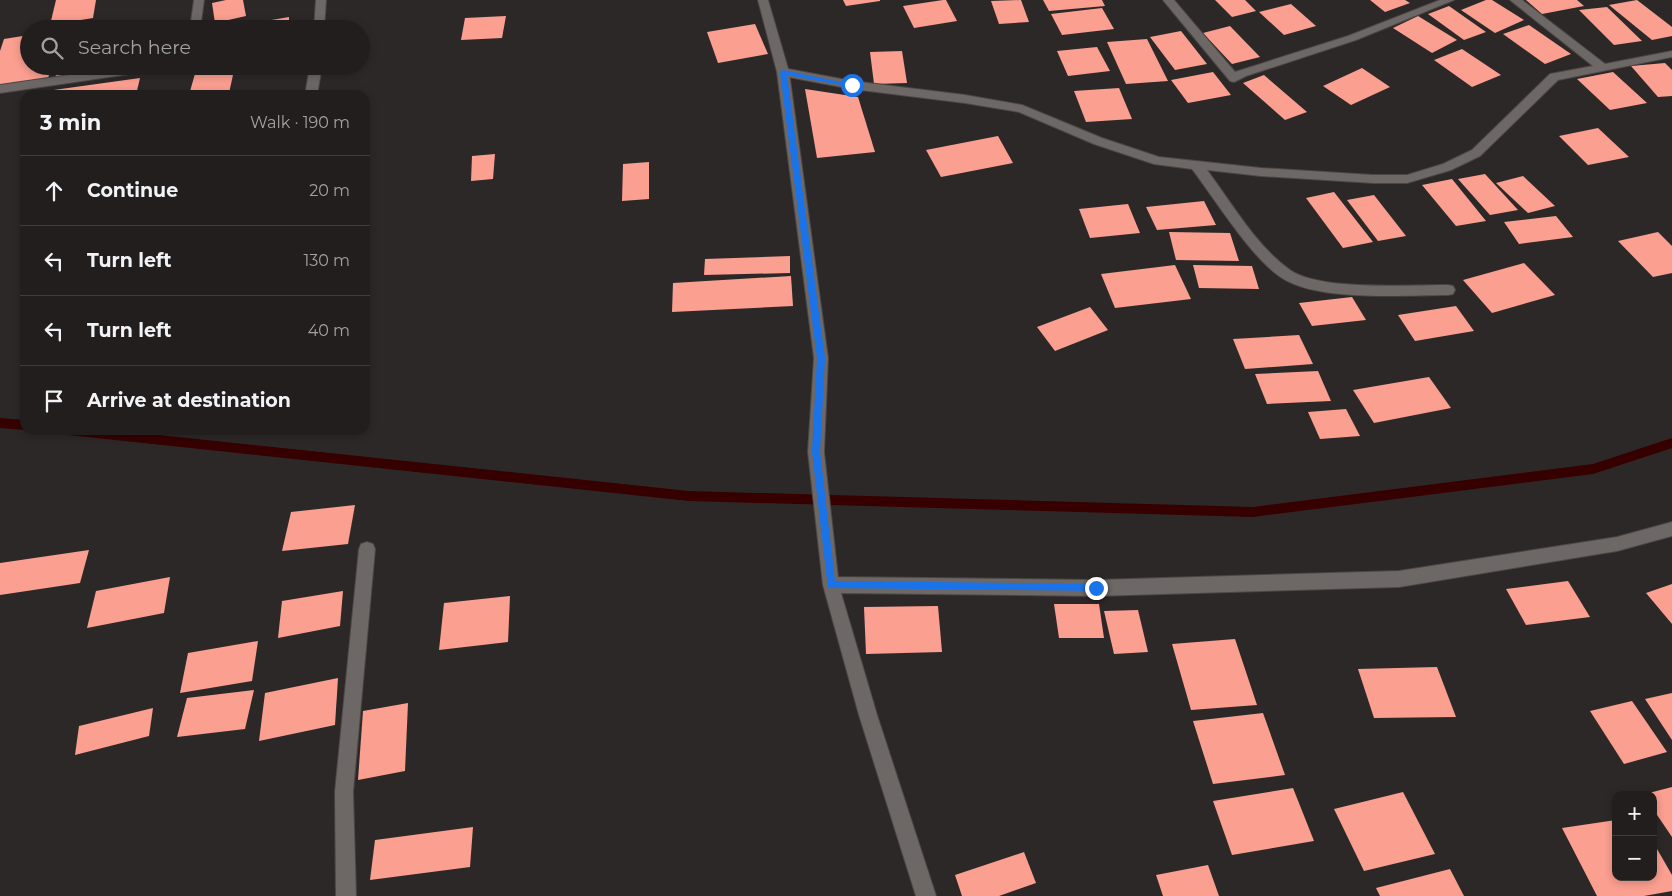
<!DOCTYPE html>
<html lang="en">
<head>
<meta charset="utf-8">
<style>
  body { margin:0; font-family:Montserrat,sans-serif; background:#2e2b2b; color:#f1f3f6 }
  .controls { position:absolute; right:15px; bottom:15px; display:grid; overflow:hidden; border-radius:10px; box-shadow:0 2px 8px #0003 }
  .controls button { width:45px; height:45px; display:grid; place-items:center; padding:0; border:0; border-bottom:1px solid #3f3c3c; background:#221e1e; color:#f1f3f6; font:25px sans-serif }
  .stop { position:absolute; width:15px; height:15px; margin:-11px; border:4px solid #1a73e8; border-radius:50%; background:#fff }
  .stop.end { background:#1a73e8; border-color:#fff; box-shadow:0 1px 5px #0008 }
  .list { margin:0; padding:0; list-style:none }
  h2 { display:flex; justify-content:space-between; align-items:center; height:65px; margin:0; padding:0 20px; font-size:21px }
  h2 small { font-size:16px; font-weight:400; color:#a2a2a4 }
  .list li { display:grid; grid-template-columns:32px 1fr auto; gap:15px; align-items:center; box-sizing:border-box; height:70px; padding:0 20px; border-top:1px solid #3f3c3c }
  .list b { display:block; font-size:19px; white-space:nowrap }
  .list em { font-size:16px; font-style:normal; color:#a2a2a4 }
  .icon { flex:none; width:28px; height:28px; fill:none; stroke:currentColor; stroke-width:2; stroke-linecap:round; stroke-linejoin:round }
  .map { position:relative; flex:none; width:1672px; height:896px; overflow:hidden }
  .search { position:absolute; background:#221e1e; box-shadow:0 2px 8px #0003; left:20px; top:20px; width:350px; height:55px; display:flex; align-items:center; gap:12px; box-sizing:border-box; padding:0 18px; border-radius:28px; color:#a2a2a4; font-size:19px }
  .panel { position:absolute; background:#221e1e; box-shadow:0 2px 8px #0003; left:20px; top:90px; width:350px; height:345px; border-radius:15px }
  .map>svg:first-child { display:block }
</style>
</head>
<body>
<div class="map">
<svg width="1672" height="896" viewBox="0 0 1672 896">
  <rect width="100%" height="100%" fill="#2d2828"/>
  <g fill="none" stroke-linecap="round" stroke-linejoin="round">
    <g fill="#360000" fill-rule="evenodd">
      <path d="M 0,418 L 25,420 L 25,430 L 0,428 Z"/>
      <path d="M 62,430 L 112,430 L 689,491 L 1253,507 L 1593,464 L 1672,438 L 1672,448 L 1593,474 L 1253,517 L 689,501 L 68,435 L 64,433 Z"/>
    </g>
  </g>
  <g fill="#fb9f90">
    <path d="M 56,0 L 96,0 L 93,18 L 50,25 Z"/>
    <path d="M 226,0 L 243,0 L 246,16 L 215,23 L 212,3 Z"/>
    <path d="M 843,0 L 880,0 L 880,1 L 846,6 Z"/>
    <path d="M 943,0 L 946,0 L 957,21 L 914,28 L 903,6 Z"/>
    <path d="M 1021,0 L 1029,22 L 999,24 L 991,1 Z"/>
    <path d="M 1043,0 L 1102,0 L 1105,6 L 1049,11 Z"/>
    <path d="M 1215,0 L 1245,0 L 1256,11 L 1232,17 Z"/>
    <path d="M 1370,0 L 1405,0 L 1410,3 L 1385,12 Z"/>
    <path d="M 1486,0 L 1492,0 L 1524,20 L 1495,33 L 1461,10 Z"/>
    <path d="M 1526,0 L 1577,0 L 1584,6 L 1542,14 Z"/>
    <path d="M 1637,0 L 1672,27 L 1672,36 L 1652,40 L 1609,5 Z"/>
    <path d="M 1291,4 L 1316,26 L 1284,35 L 1259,12 Z"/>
    <path d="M 1449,6 L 1486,32 L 1464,40 L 1428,14 Z"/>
    <path d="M 1607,7 L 1642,41 L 1614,45 L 1579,10 Z"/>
    <path d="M 1102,8 L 1114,29 L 1062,35 L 1051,14 Z"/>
    <path d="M 506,16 L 502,38 L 461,40 L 465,18 Z"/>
    <path d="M 1418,16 L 1457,40 L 1432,53 L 1393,28 Z"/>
    <path d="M 289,17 L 289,29 L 236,29 L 236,26 Z"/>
    <path d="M 755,24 L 768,54 L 718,63 L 707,32 Z"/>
    <path d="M 1529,25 L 1571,54 L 1545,64 L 1503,34 Z"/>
    <path d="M 1230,26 L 1260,57 L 1232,64 L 1203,33 Z"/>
    <path d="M 1181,31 L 1207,64 L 1175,70 L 1150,37 Z"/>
    <path d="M 29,35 L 29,66 L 52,66 L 48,78 L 0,85 L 0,51 L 4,39 Z"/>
    <path d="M 1147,39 L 1168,81 L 1126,84 L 1107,42 Z"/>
    <path d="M 1097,47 L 1110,71 L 1068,76 L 1057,51 Z"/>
    <path d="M 1462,49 L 1501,75 L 1472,87 L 1434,60 Z"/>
    <path d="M 902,51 L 907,83 L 874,84 L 870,52 Z"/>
    <path d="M 1665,63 L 1672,70 L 1672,96 L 1658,97 L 1631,66 Z"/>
    <path d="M 58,66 L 100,66 L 99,72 L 55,79 Z"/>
    <path d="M 226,66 L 235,66 L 229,93 L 189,95 L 196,70 Z"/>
    <path d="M 1362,68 L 1390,87 L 1351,105 L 1323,86 Z"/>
    <path d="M 1213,72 L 1231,95 L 1188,103 L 1171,80 Z"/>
    <path d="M 1613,72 L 1647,103 L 1610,110 L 1577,79 Z"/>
    <path d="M 1264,75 L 1307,112 L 1285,120 L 1243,83 Z"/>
    <path d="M 140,78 L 136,95 L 31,95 L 32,93 Z"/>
    <path d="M 1119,88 L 1132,119 L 1086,122 L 1074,91 Z"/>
    <path d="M 805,89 L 858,97 L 875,152 L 817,158 Z"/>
    <path d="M 1598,128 L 1629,157 L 1588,165 L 1559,136 Z"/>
    <path d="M 998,136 L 1013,163 L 941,177 L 926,150 Z"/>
    <path d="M 495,154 L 493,179 L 471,181 L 472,156 Z"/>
    <path d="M 649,162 L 649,199 L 622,201 L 623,164 Z"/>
    <path d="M 1485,174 L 1518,210 L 1490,215 L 1458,179 Z"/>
    <path d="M 1523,176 L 1555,206 L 1528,213 L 1496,183 Z"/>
    <path d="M 1452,179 L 1486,221 L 1456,226 L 1422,185 Z"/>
    <path d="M 1334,192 L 1373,242 L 1343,248 L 1306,198 Z"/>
    <path d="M 1374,195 L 1406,236 L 1378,241 L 1347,200 Z"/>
    <path d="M 1204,201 L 1216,225 L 1157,230 L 1146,207 Z"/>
    <path d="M 1128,204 L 1140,233 L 1090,238 L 1079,209 Z"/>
    <path d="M 1556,216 L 1573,237 L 1519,244 L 1504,222 Z"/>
    <path d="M 1169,232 L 1230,233 L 1239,261 L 1176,260 Z"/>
    <path d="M 1658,232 L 1672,246 L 1672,273 L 1653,277 L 1618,241 Z"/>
    <path d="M 790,256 L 790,273 L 704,275 L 705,259 Z"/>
    <path d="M 1524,263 L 1555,295 L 1492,313 L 1463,280 Z"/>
    <path d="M 1175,265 L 1191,299 L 1115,308 L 1101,274 Z"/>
    <path d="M 1193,265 L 1252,266 L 1259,289 L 1199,288 Z"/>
    <path d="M 791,276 L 793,306 L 672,312 L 673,283 Z"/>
    <path d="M 1352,297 L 1366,320 L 1312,326 L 1299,303 Z"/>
    <path d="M 1456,306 L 1474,331 L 1415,341 L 1398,315 Z"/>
    <path d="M 1090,307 L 1108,330 L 1055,351 L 1037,327 Z"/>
    <path d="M 1299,335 L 1313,364 L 1245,369 L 1233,339 Z"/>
    <path d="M 1318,371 L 1331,401 L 1267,404 L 1255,374 Z"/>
    <path d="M 1429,377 L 1451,408 L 1374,423 L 1353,390 Z"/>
    <path d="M 1346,409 L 1360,436 L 1320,439 L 1308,412 Z"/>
    <path d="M 355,505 L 348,544 L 282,551 L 291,512 Z"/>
    <path d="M 89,550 L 80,583 L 0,595 L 0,563 Z"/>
    <path d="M 170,577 L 164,613 L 87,628 L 96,591 Z"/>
    <path d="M 1568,581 L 1590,617 L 1526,625 L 1506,589 Z"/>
    <path d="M 1672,584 L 1672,624 L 1646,593 Z"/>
    <path d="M 343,591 L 340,626 L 278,638 L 282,601 Z"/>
    <path d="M 510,596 L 508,642 L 439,650 L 444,603 Z"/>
    <path d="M 1054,604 L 1099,604 L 1104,638 L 1059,638 Z"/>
    <path d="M 938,606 L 942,652 L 866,654 L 864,607 Z"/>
    <path d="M 1138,610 L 1148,652 L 1114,654 L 1104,611 Z"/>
    <path d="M 1235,639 L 1257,705 L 1191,710 L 1172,644 Z"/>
    <path d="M 258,641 L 252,681 L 180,693 L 188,653 Z"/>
    <path d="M 1437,667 L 1456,717 L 1374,718 L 1358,669 Z"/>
    <path d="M 338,678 L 335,725 L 259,741 L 265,693 Z"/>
    <path d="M 254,690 L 245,729 L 177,737 L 187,698 Z"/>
    <path d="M 1672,693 L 1672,740 L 1645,699 Z"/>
    <path d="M 1632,701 L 1667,752 L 1624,764 L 1590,711 Z"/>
    <path d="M 408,703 L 405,771 L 358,780 L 363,711 Z"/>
    <path d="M 153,708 L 149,736 L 75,755 L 79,726 Z"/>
    <path d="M 1263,713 L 1285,775 L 1213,784 L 1193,721 Z"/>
    <path d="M 1672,787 L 1672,837 L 1653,809 L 1653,795 L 1645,794 Z"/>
    <path d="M 1293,788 L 1314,841 L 1232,855 L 1213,801 Z"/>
    <path d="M 1403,792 L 1435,854 L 1364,871 L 1334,809 Z"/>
    <path d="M 1616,820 L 1616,877 L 1653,877 L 1653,842 L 1672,875 L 1672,891 L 1644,896 L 1597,896 L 1562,828 Z"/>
    <path d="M 473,827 L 470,867 L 370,880 L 375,840 Z"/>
    <path d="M 1024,852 L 1036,883 L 999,896 L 962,896 L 955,875 Z"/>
    <path d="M 1208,865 L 1219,896 L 1163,896 L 1156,875 Z"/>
    <path d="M 1450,869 L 1464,896 L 1380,896 L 1376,888 Z"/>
  </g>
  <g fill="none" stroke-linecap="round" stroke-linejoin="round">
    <defs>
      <g id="street">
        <path d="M 194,0 L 204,0 L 200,29 L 190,29 Z"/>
        <path d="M 316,0 L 326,0 L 324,29 L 314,29 Z"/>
        <path d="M 1163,0 L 1174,0 L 1235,72 L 1348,36 L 1440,0 L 1454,0 L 1356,40 L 1246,76 L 1234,82 L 1230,81 Z"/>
        <path d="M 1510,0 L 1522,0 L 1605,64 L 1672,51 L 1672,57 L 1558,80 L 1480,156 L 1451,170 L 1407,183 L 1373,183 L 1261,176 L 1207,170 C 1232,203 1255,245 1290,270 C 1320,291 1410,285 1448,285 L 1453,286 L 1455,290 L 1453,294 L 1448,295 C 1404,295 1319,302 1282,278 C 1251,258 1215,199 1192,169 L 1154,164 L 1094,144 L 1019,112 L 965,103 L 852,89 L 783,76 L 777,72 L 783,68 L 852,81 L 965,95 L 1022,105 L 1102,138 L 1159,157 L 1261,168 L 1373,175 L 1407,175 L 1443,164 L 1472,150 L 1550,74 L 1593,66 Z"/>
        <path d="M 131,66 L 162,66 L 157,70 L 0,93 L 0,85 Z"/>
        <path d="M 310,66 L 322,66 L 317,95 L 305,95 Z"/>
        <path d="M 367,542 L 373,544 L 375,549 L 353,792 L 356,896 L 336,896 L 335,792 L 359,549 L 361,544 Z"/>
      </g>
      <path id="secondary" d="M 758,0 L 768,0 L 789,72 L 828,358 L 824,452 L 838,577 L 1096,580 L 1399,571 L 1617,537 L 1672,522 L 1672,536 L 1617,551 L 1399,587 L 1096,596 L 841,593 L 877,715 L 936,896 L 916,896 L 859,715 L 823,585 L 808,452 L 814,358 L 777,72 Z"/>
    </defs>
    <use href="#street" stroke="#4b4746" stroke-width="2"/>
    <use href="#secondary" stroke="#4b4746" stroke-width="2"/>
    <use href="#street" fill="#6d6766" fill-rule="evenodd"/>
    <use href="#secondary" fill="#6d6766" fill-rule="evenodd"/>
  </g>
  <path fill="#1a73e8" d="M 783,70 L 855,85 L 852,87 L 787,75 L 825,358 L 820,452 L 835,581 L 1096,584 L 1099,585 L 1099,591 L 828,588 L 812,452 L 817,358 L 780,72 Z"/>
</svg>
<div class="controls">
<button>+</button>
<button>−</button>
</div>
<div class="stop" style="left:852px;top:85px"></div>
<div class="stop end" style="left:1096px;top:588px"></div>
<div class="search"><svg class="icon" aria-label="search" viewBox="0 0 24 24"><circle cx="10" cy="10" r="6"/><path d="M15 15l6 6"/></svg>Search here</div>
<section class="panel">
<h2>3 min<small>Walk · 190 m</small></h2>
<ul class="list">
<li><svg class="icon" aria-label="ahead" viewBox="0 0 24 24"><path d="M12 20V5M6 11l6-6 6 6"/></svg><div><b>Continue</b></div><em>20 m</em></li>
<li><svg class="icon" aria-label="left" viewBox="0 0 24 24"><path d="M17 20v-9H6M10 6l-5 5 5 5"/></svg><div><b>Turn left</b></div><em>130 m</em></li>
<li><svg class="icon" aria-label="left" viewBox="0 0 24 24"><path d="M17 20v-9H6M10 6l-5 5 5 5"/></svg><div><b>Turn left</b></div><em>40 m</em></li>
<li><svg class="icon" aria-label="arrive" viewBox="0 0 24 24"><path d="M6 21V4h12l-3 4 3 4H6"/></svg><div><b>Arrive at destination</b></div></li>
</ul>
</section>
</div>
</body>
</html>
